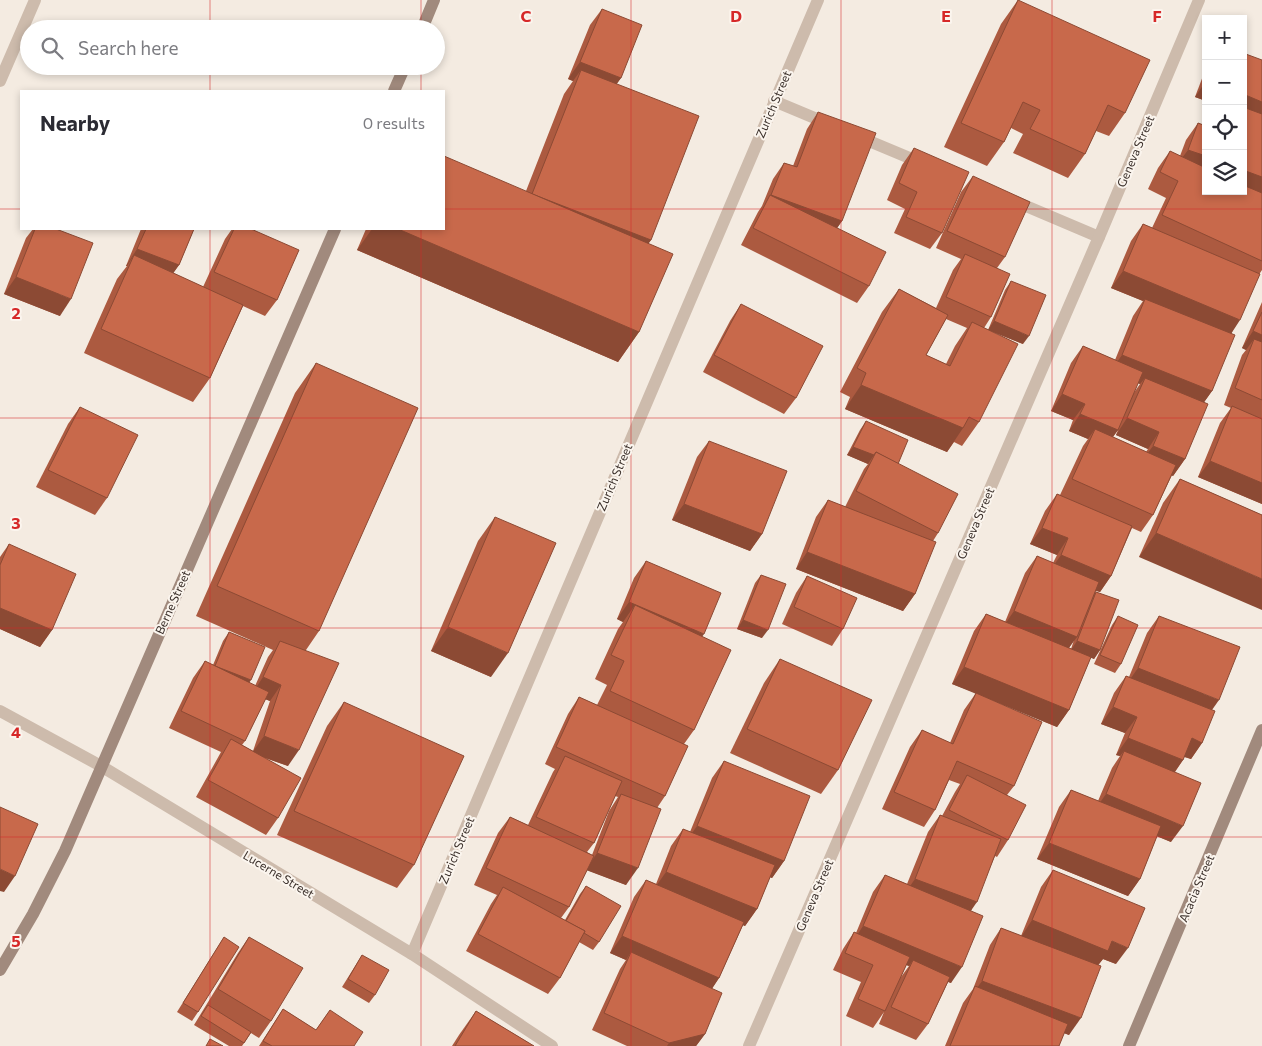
<!DOCTYPE html>
<html lang="en">
<head>
<meta charset="utf-8">
<style>
  body { margin:0; font-family:Commissioner,sans-serif; background:#f7f7f7; color:#2b2b33 }
  .controls { position:absolute; right:15px; top:15px; display:grid; overflow:hidden; border-radius:0px; box-shadow:0 2px 8px #0003 }
  .controls button { width:45px; height:45px; display:grid; place-items:center; padding:0; border:0; border-bottom:1px solid #e1e1e2; background:#fff; color:#2b2b33; font:25px sans-serif }
  .list { margin:0; padding:0; list-style:none }
  h2 { display:flex; justify-content:space-between; align-items:center; height:65px; margin:0; padding:0 20px; font-size:21px }
  h2 small { font-size:16px; font-weight:400; color:#7c7c81 }
  .icon { flex:none; width:28px; height:28px; fill:none; stroke:currentColor; stroke-width:2; stroke-linecap:round; stroke-linejoin:round }
  .map { position:relative; flex:none; width:1262px; height:1046px; overflow:hidden }
  .search { position:absolute; background:#fff; box-shadow:0 2px 8px #0003; left:20px; top:20px; width:425px; height:55px; display:flex; align-items:center; gap:12px; box-sizing:border-box; padding:0 18px; border-radius:28px; color:#7c7c81; font-size:19px }
  .panel { position:absolute; background:#fff; box-shadow:0 2px 8px #0003; left:20px; top:90px; width:425px; height:140px; border-radius:0px }
  .map>svg:first-child { display:block }
</style>
</head>
<body>
<div class="map">
<svg width="1262" height="1046" viewBox="0 0 1262 1046">
  <rect width="100%" height="100%" fill="#f4ebe1"/>
  <g fill="none" stroke-linecap="round" stroke-linejoin="round">
    <g stroke="#cdbbac" stroke-width="12">
      <path d="M 0,81 L 35,0"/>
      <path d="M 774,101 L 829,124"/>
      <path d="M 857,136 L 924,164"/>
      <path d="M 1014,201 L 1099,237"/>
      <path d="M 0,711 L 101,766 L 412,954 L 552,1046"/>
      <path d="M 412,954 L 818,0"/>
      <path d="M 749,1046 L 1099,237 L 1199,0"/>
    </g>
    <g stroke="#a18a7d" stroke-width="12">
      <path d="M 422,29 L 434,0"/>
      <path d="M 394,91 L 405,66"/>
      <path d="M 0,970 L 33,914 L 65,851 L 335,229"/>
      <path d="M 1129,1046 L 1262,730"/>
    </g>
  </g>
  <g fill="#ac5a40" fill-rule="evenodd">
    <path d="M 1018,0 L 1125,113 L 1109,136 L 1096,131 L 1085,154 L 1068,178 L 1013,153 L 1023,134 L 1011,128 L 1004,142 L 987,166 L 944,147 L 1001,24 Z"/>
    <path d="M 602,9 L 621,78 L 616,84 L 651,240 L 648,244 L 639,332 L 618,362 L 357,250 L 366,229 L 444,229 L 526,191 L 564,94 L 573,81 L 568,79 L 590,25 Z"/>
    <path d="M 1262,60 L 1262,270 L 1260,273 L 1231,334 L 1212,391 L 1204,402 L 1185,459 L 1173,476 L 1172,475 L 1153,515 L 1141,532 L 1132,528 L 1111,576 L 1100,592 L 1096,591 L 1094,594 L 1096,592 L 1100,650 L 1094,659 L 1091,657 L 1069,710 L 1057,727 L 985,697 L 1014,786 L 1007,795 L 1008,840 L 997,857 L 995,856 L 971,911 L 951,983 L 948,982 L 928,1024 L 916,1040 L 879,1024 L 884,1012 L 873,1028 L 846,1016 L 861,982 L 833,970 L 843,949 L 854,932 L 856,933 L 873,892 L 885,875 L 907,884 L 928,832 L 940,815 L 942,816 L 955,792 L 960,784 L 949,780 L 935,810 L 924,827 L 882,809 L 910,747 L 922,730 L 950,743 L 964,710 L 976,693 L 952,684 L 974,631 L 986,614 L 1005,622 L 1025,573 L 1037,556 L 1053,563 L 1057,555 L 1030,544 L 1045,511 L 1057,494 L 1060,495 L 1083,446 L 1088,439 L 1069,431 L 1073,420 L 1051,411 L 1071,363 L 1083,346 L 1115,360 L 1133,316 L 1143,301 L 1111,288 L 1131,241 L 1143,224 L 1152,228 L 1166,198 L 1148,189 L 1158,168 L 1170,151 L 1180,156 L 1186,140 L 1198,123 L 1204,125 L 1206,120 L 1206,191 ZM 1138,383 L 1140,384 L 1133,394 ZM 1132,395 L 1116,435 L 1148,449 L 1146,452 L 1113,437 L 1118,430 ZM 1074,640 L 1071,649 L 1069,648 ZM 906,965 L 909,966 L 901,977 Z"/>
    <path d="M 1206,68 L 1206,101 L 1195,97 Z"/>
    <path d="M 818,112 L 842,221 L 837,228 L 869,286 L 857,303 L 741,245 L 758,212 L 762,206 L 773,179 L 784,163 L 793,166 L 807,129 Z"/>
    <path d="M 914,148 L 942,233 L 930,249 L 894,233 L 905,209 L 887,200 L 902,165 Z"/>
    <path d="M 973,176 L 1005,257 L 997,268 L 991,317 L 984,328 L 988,330 L 1005,290 L 1011,281 L 1023,344 L 990,331 L 979,422 L 962,446 L 954,442 L 947,452 L 845,409 L 850,397 L 840,392 L 882,312 L 899,289 L 936,308 L 953,270 L 961,259 L 936,248 L 961,192 ZM 946,319 L 967,328 L 955,346 L 946,364 L 926,355 Z"/>
    <path d="M 33,229 L 56,229 L 60,316 L 4,294 L 26,238 Z"/>
    <path d="M 141,229 L 194,229 L 179,265 L 173,273 L 203,287 L 225,239 L 232,229 L 251,229 L 277,300 L 265,316 L 243,306 L 210,378 L 193,402 L 84,353 L 117,279 L 127,266 L 126,266 Z"/>
    <path d="M 1262,302 L 1262,504 L 1198,477 L 1220,423 L 1231,408 L 1224,405 L 1242,355 L 1246,350 L 1242,348 Z"/>
    <path d="M 741,304 L 796,398 L 784,414 L 703,372 L 730,321 Z"/>
    <path d="M 316,363 L 319,631 L 306,650 L 288,766 L 262,757 L 278,818 L 266,835 L 196,797 L 221,752 L 169,728 L 193,678 L 205,661 L 213,665 L 223,641 L 229,632 L 249,683 L 255,686 L 268,657 L 273,650 L 196,616 L 295,393 ZM 265,699 L 270,701 L 253,751 L 242,745 L 245,741 Z"/>
    <path d="M 80,407 L 107,498 L 95,515 L 36,487 L 68,424 Z"/>
    <path d="M 866,421 L 898,464 L 938,533 L 933,541 L 915,594 L 903,611 L 796,569 L 816,517 L 828,500 L 845,507 L 864,469 L 868,464 L 847,455 L 860,430 Z"/>
    <path d="M 709,441 L 762,534 L 750,551 L 672,520 L 697,457 Z"/>
    <path d="M 1180,479 L 1262,515 L 1139,557 L 1163,503 Z"/>
    <path d="M 495,517 L 491,677 L 431,651 L 478,541 Z"/>
    <path d="M 9,544 L 52,630 L 40,647 L 0,629 L 0,557 Z"/>
    <path d="M 646,561 L 702,637 L 694,730 L 684,744 L 665,796 L 657,808 L 626,885 L 587,870 L 569,907 L 561,918 L 565,920 L 580,894 L 586,886 L 599,942 L 593,950 L 579,942 L 560,978 L 548,994 L 466,951 L 491,904 L 497,895 L 474,885 L 498,833 L 510,817 L 528,825 L 553,772 L 555,769 L 545,764 L 568,714 L 579,697 L 597,705 L 607,685 L 595,679 L 618,629 L 623,622 L 617,619 L 634,578 ZM 615,796 L 618,797 L 609,811 L 592,855 L 587,852 L 594,843 Z"/>
    <path d="M 761,575 L 762,638 L 737,629 L 755,583 Z"/>
    <path d="M 807,576 L 843,629 L 832,646 L 782,624 L 796,593 Z"/>
    <path d="M 1118,616 L 1121,664 L 1115,673 L 1094,664 L 1112,625 Z"/>
    <path d="M 1159,616 L 1212,710 L 1202,743 L 1191,759 L 1184,757 L 1183,760 L 1175,772 L 1171,842 L 1157,836 L 1140,879 L 1128,896 L 1037,859 L 1059,807 L 1071,790 L 1098,801 L 1112,768 L 1120,756 L 1116,755 L 1125,733 L 1101,724 L 1114,693 L 1126,676 L 1129,677 L 1147,633 Z"/>
    <path d="M 780,659 L 838,770 L 821,794 L 730,753 L 764,683 Z"/>
    <path d="M 344,702 L 414,865 L 397,888 L 277,835 L 327,726 Z"/>
    <path d="M 724,761 L 784,861 L 772,878 L 770,877 L 757,909 L 745,926 L 743,925 L 719,978 L 712,988 L 705,1034 L 696,1046 L 627,1046 L 592,1030 L 620,969 L 626,960 L 610,953 L 634,897 L 646,880 L 656,884 L 671,846 L 683,829 L 690,832 L 712,778 Z"/>
    <path d="M 1053,870 L 1116,964 L 1103,959 L 1098,965 L 1069,1035 L 1064,1033 L 1059,1046 L 945,1046 L 963,1003 L 973,989 L 990,945 L 1001,928 L 1021,936 L 1041,887 Z"/>
    <path d="M 224,937 L 198,1012 L 192,1021 L 177,1012 Z"/>
    <path d="M 249,937 L 271,1021 L 259,1038 L 251,1033 L 242,1046 L 229,1046 L 194,1025 L 238,953 Z"/>
    <path d="M 362,955 L 375,995 L 369,1003 L 342,987 Z"/>
    <path d="M 283,1009 L 316,1030 L 330,1010 L 354,1046 L 259,1046 Z"/>
    <path d="M 476,1011 L 534,1046 L 452,1046 L 459,1035 Z"/>
  </g>
  <g fill="#8c4a34">
    <path d="M 580,62 L 621,78 L 609,95 L 581,70 L 573,81 L 568,79 Z"/>
    <path d="M 1206,81 L 1206,101 L 1195,97 Z"/>
    <path d="M 1243,94 L 1262,102 L 1262,123 L 1243,116 Z"/>
    <path d="M 1188,150 L 1206,156 L 1206,177 L 1176,166 Z"/>
    <path d="M 1243,170 L 1262,177 L 1262,198 L 1243,191 Z"/>
    <path d="M 532,194 L 651,240 L 634,264 Z"/>
    <path d="M 771,195 L 842,221 L 830,238 L 765,205 Z"/>
    <path d="M 372,229 L 398,229 L 639,332 L 618,362 L 357,250 Z"/>
    <path d="M 137,249 L 179,265 L 167,282 L 134,255 L 127,266 L 126,266 Z"/>
    <path d="M 1123,271 L 1240,320 L 1229,337 L 1145,299 L 1143,301 L 1111,288 Z"/>
    <path d="M 16,277 L 71,299 L 60,316 L 4,294 Z"/>
    <path d="M 994,321 L 1029,336 L 1023,344 L 988,330 Z"/>
    <path d="M 1253,331 L 1262,335 L 1262,357 L 1254,339 L 1246,350 L 1242,348 Z"/>
    <path d="M 1122,355 L 1212,391 L 1200,408 L 1145,378 L 1140,384 L 1110,372 Z"/>
    <path d="M 861,385 L 963,428 L 947,452 L 845,409 Z"/>
    <path d="M 1062,394 L 1085,404 L 1073,420 L 1051,411 Z"/>
    <path d="M 1080,414 L 1118,430 L 1106,446 L 1095,429 L 1088,439 L 1069,431 Z"/>
    <path d="M 1127,418 L 1159,432 L 1148,449 L 1116,435 Z"/>
    <path d="M 1153,446 L 1185,459 L 1173,476 L 1141,462 Z"/>
    <path d="M 853,447 L 874,455 L 868,464 L 847,455 Z"/>
    <path d="M 1210,461 L 1262,483 L 1262,504 L 1198,477 Z"/>
    <path d="M 684,504 L 762,534 L 750,551 L 672,520 Z"/>
    <path d="M 1042,528 L 1068,538 L 1057,555 L 1030,544 Z"/>
    <path d="M 1156,533 L 1262,579 L 1262,610 L 1139,557 Z"/>
    <path d="M 807,552 L 915,594 L 903,611 L 796,569 Z"/>
    <path d="M 1061,555 L 1111,576 L 1100,592 L 1049,572 Z"/>
    <path d="M 629,602 L 704,634 L 692,651 L 635,605 L 623,622 L 617,619 Z"/>
    <path d="M 0,608 L 52,630 L 40,647 L 0,629 Z"/>
    <path d="M 1014,611 L 1077,637 L 1065,653 L 1003,627 Z"/>
    <path d="M 743,620 L 768,630 L 762,638 L 737,629 Z"/>
    <path d="M 448,627 L 508,653 L 491,677 L 431,651 Z"/>
    <path d="M 1077,641 L 1100,650 L 1094,659 L 1071,650 Z"/>
    <path d="M 215,666 L 251,680 L 245,689 Z"/>
    <path d="M 964,667 L 1069,710 L 1057,727 L 952,684 Z"/>
    <path d="M 1138,668 L 1219,700 L 1207,717 L 1126,685 Z"/>
    <path d="M 263,677 L 281,685 L 270,701 L 252,694 Z"/>
    <path d="M 1113,707 L 1137,717 L 1125,733 L 1101,724 Z"/>
    <path d="M 264,736 L 299,750 L 288,766 L 252,753 Z"/>
    <path d="M 1128,738 L 1183,760 L 1171,777 L 1124,751 L 1120,756 L 1116,755 Z"/>
    <path d="M 1192,738 L 1202,743 L 1191,759 L 1180,755 Z"/>
    <path d="M 1106,794 L 1183,826 L 1171,842 L 1094,811 Z"/>
    <path d="M 697,826 L 784,861 L 772,878 L 685,843 Z"/>
    <path d="M 1049,843 L 1140,879 L 1128,896 L 1037,859 Z"/>
    <path d="M 597,853 L 638,868 L 626,885 L 586,870 Z"/>
    <path d="M 0,869 L 15,876 L 4,892 L 0,891 Z"/>
    <path d="M 666,872 L 757,909 L 745,926 L 654,889 Z"/>
    <path d="M 915,879 L 977,902 L 965,919 L 903,896 Z"/>
    <path d="M 1032,920 L 1112,941 L 1128,948 L 1116,964 L 1103,959 L 1096,968 L 1021,937 Z"/>
    <path d="M 863,926 L 962,967 L 951,983 L 910,967 L 913,960 L 909,966 L 852,943 Z"/>
    <path d="M 622,936 L 719,978 L 708,995 L 631,952 L 626,960 L 610,953 Z"/>
    <path d="M 982,981 L 1081,1018 L 1069,1035 L 970,998 Z"/>
    <path d="M 705,1034 L 696,1046 L 667,1046 L 669,1043 Z"/>
  </g>
  <g fill="#c8694b" stroke="#8c4a34">
    <path d="M 1018,0 L 1150,60 L 1125,113 L 1108,105 L 1085,154 L 1030,129 L 1040,110 L 1023,102 L 1004,142 L 961,123 Z"/>
    <path d="M 602,9 L 642,25 L 621,78 L 580,62 Z"/>
    <path d="M 1243,53 L 1262,60 L 1262,102 L 1243,94 Z"/>
    <path d="M 581,70 L 699,116 L 651,240 L 532,194 Z"/>
    <path d="M 1243,107 L 1262,114 L 1262,177 L 1243,170 Z"/>
    <path d="M 818,112 L 876,133 L 842,221 L 771,195 L 784,163 L 797,167 Z"/>
    <path d="M 1198,123 L 1206,126 L 1206,156 L 1188,150 Z"/>
    <path d="M 914,148 L 969,172 L 942,233 L 906,217 L 917,192 L 899,183 Z"/>
    <path d="M 1170,151 L 1206,168 L 1206,191 L 1243,191 L 1243,185 L 1262,193 L 1262,261 L 1162,215 L 1178,181 L 1160,172 Z"/>
    <path d="M 444,156 L 673,254 L 639,332 L 398,229 L 444,229 Z"/>
    <path d="M 973,176 L 1030,202 L 1005,257 L 947,231 Z"/>
    <path d="M 770,195 L 886,252 L 869,286 L 753,228 Z"/>
    <path d="M 1143,224 L 1260,274 L 1240,320 L 1123,271 Z"/>
    <path d="M 35,229 L 56,229 L 93,243 L 71,299 L 16,277 Z"/>
    <path d="M 146,229 L 194,229 L 179,265 L 137,249 Z"/>
    <path d="M 234,229 L 251,229 L 299,250 L 277,300 L 214,272 Z"/>
    <path d="M 965,254 L 1010,274 L 991,317 L 946,297 Z"/>
    <path d="M 134,255 L 243,305 L 210,378 L 101,329 Z"/>
    <path d="M 1011,281 L 1046,295 L 1029,336 L 994,321 Z"/>
    <path d="M 899,289 L 948,315 L 926,355 L 950,366 L 972,322 L 1018,344 L 979,422 L 969,417 L 963,428 L 861,385 L 866,373 L 857,368 Z"/>
    <path d="M 1145,299 L 1235,335 L 1212,391 L 1122,355 Z"/>
    <path d="M 741,304 L 823,346 L 796,398 L 714,355 Z"/>
    <path d="M 1262,312 L 1262,335 L 1253,331 Z"/>
    <path d="M 1254,339 L 1262,342 L 1262,400 L 1235,388 Z"/>
    <path d="M 1083,346 L 1143,372 L 1118,430 L 1080,414 L 1085,404 L 1062,394 Z"/>
    <path d="M 316,363 L 418,408 L 319,631 L 217,586 Z"/>
    <path d="M 1145,378 L 1208,404 L 1185,459 L 1153,446 L 1159,432 L 1127,418 Z"/>
    <path d="M 1232,406 L 1262,419 L 1262,483 L 1210,461 Z"/>
    <path d="M 80,407 L 138,435 L 107,498 L 48,470 Z"/>
    <path d="M 866,421 L 908,440 L 898,464 L 876,452 L 874,455 L 853,447 Z"/>
    <path d="M 1095,429 L 1176,465 L 1153,515 L 1072,479 Z"/>
    <path d="M 709,441 L 787,471 L 762,534 L 684,504 Z"/>
    <path d="M 876,452 L 958,494 L 938,533 L 856,491 Z"/>
    <path d="M 1180,479 L 1262,515 L 1262,579 L 1156,533 Z"/>
    <path d="M 1057,494 L 1132,526 L 1111,576 L 1061,555 L 1068,538 L 1042,528 Z"/>
    <path d="M 828,500 L 936,542 L 915,594 L 807,552 Z"/>
    <path d="M 495,517 L 556,543 L 508,653 L 448,627 Z"/>
    <path d="M 9,544 L 76,574 L 52,630 L 0,608 L 0,565 Z"/>
    <path d="M 1037,556 L 1099,582 L 1077,637 L 1014,611 Z"/>
    <path d="M 646,561 L 721,593 L 704,634 L 629,602 Z"/>
    <path d="M 761,575 L 786,584 L 768,630 L 743,620 Z"/>
    <path d="M 807,576 L 857,598 L 843,629 L 794,607 Z"/>
    <path d="M 1096,592 L 1119,600 L 1100,650 L 1077,641 Z"/>
    <path d="M 635,605 L 731,650 L 694,730 L 610,691 L 624,661 L 611,655 Z"/>
    <path d="M 986,614 L 1091,657 L 1069,710 L 964,667 Z"/>
    <path d="M 1118,616 L 1138,625 L 1121,664 L 1100,655 Z"/>
    <path d="M 1159,616 L 1240,647 L 1219,700 L 1138,668 Z"/>
    <path d="M 229,632 L 265,647 L 251,680 L 215,666 Z"/>
    <path d="M 280,641 L 339,663 L 299,750 L 264,736 L 281,685 L 263,677 Z"/>
    <path d="M 780,659 L 872,700 L 838,770 L 747,729 Z"/>
    <path d="M 205,661 L 269,692 L 245,741 L 181,711 Z"/>
    <path d="M 1126,676 L 1215,711 L 1202,743 L 1192,738 L 1183,760 L 1128,738 L 1137,717 L 1113,707 Z"/>
    <path d="M 976,693 L 1042,722 L 1014,786 L 957,761 L 935,810 L 894,792 L 922,730 L 953,744 Z"/>
    <path d="M 579,697 L 688,746 L 665,796 L 556,747 Z"/>
    <path d="M 344,702 L 464,756 L 414,865 L 294,811 Z"/>
    <path d="M 231,739 L 301,778 L 278,818 L 208,780 Z"/>
    <path d="M 1124,751 L 1201,783 L 1183,826 L 1106,794 Z"/>
    <path d="M 565,756 L 622,781 L 594,843 L 536,817 Z"/>
    <path d="M 724,761 L 810,796 L 784,861 L 697,826 Z"/>
    <path d="M 967,775 L 1026,805 L 1008,840 L 949,810 Z"/>
    <path d="M 1071,790 L 1161,826 L 1140,879 L 1049,843 Z"/>
    <path d="M 621,794 L 661,809 L 638,868 L 597,853 Z"/>
    <path d="M 0,807 L 38,824 L 15,876 L 0,869 Z"/>
    <path d="M 940,815 L 1001,839 L 977,902 L 915,879 Z"/>
    <path d="M 510,817 L 594,856 L 569,907 L 486,868 Z"/>
    <path d="M 683,829 L 775,865 L 757,909 L 666,872 Z"/>
    <path d="M 1053,870 L 1145,908 L 1128,948 L 1112,941 L 1108,951 L 1032,920 Z"/>
    <path d="M 885,875 L 983,916 L 962,967 L 863,926 Z"/>
    <path d="M 646,880 L 744,922 L 719,978 L 622,936 Z"/>
    <path d="M 586,886 L 621,906 L 599,942 L 584,933 L 585,931 L 566,921 Z"/>
    <path d="M 503,887 L 585,931 L 560,978 L 478,934 Z"/>
    <path d="M 1001,928 L 1101,966 L 1081,1018 L 982,981 Z"/>
    <path d="M 854,932 L 910,957 L 885,1011 L 858,999 L 873,965 L 845,953 Z"/>
    <path d="M 224,937 L 239,947 L 198,1012 L 183,1003 Z"/>
    <path d="M 249,937 L 303,968 L 271,1021 L 218,989 Z"/>
    <path d="M 631,952 L 722,993 L 705,1034 L 669,1043 L 604,1013 Z"/>
    <path d="M 362,955 L 389,970 L 375,995 L 348,979 Z"/>
    <path d="M 913,960 L 950,977 L 928,1024 L 891,1007 Z"/>
    <path d="M 975,986 L 1068,1024 L 1059,1046 L 950,1046 Z"/>
    <path d="M 208,1005 L 251,1032 L 244,1043 L 201,1016 Z"/>
    <path d="M 283,1009 L 316,1030 L 330,1010 L 363,1032 L 354,1046 L 272,1046 L 263,1041 Z"/>
    <path d="M 476,1011 L 534,1046 L 455,1046 Z"/>
    <path d="M 210,1039 L 223,1046 L 206,1046 Z"/>
  </g>
  <path fill="none" stroke="#d62828" stroke-width="1" stroke-opacity="0.55" d="M 210,0 L 210,29M 421,0 L 421,29M 631,0 L 631,1046M 841,0 L 841,1046M 1052,0 L 1052,1046M 210,66 L 210,91M 421,66 L 421,91M 0,209 L 21,209M 444,209 L 1262,209M 210,229 L 210,1046M 421,229 L 421,1046M 0,418 L 1262,418M 0,628 L 1262,628M 0,837 L 1262,837"/>
  <g text-anchor="middle" dominant-baseline="central" stroke-width="4" stroke-linejoin="round" paint-order="stroke">
    <g font-size="12" fill="#3b302b" stroke="#fbf5ee">
      <text transform="translate(773 104) rotate(-67)">Zurich Street</text>
      <text transform="translate(1135 151) rotate(-67)">Geneva Street</text>
      <text transform="translate(614 477) rotate(-67)">Zurich Street</text>
      <text transform="translate(975 523) rotate(-67)">Geneva Street</text>
      <text transform="translate(172 602) rotate(-66)">Berne Street</text>
      <text transform="translate(456 850) rotate(-67)">Zurich Street</text>
      <text transform="translate(279 874) rotate(31)">Lucerne Street</text>
      <text transform="translate(1196 888) rotate(-67)">Acacia Street</text>
      <text transform="translate(814 895) rotate(-67)">Geneva Street</text>
    </g>
  </g>
  <g font-size="16" text-anchor="middle" font-weight="bold" fill="#d62828" stroke="#fbf5ee" stroke-width="4" stroke-linejoin="round" paint-order="stroke">
    <text x="526" y="22">C</text>
    <text x="736" y="22">D</text>
    <text x="946" y="22">E</text>
    <text x="1157" y="22">F</text>
    <text x="16" y="319">2</text>
    <text x="16" y="529">3</text>
    <text x="16" y="738">4</text>
    <text x="16" y="947">5</text>
  </g>
</svg>
<div class="controls">
<button>+</button>
<button>−</button>
<button><svg class="icon" aria-label="locate" viewBox="0 0 24 24"><circle cx="12" cy="12" r="6"/><path d="M12 2v4M12 18v4M2 12h4M18 12h4"/></svg></button>
<button><svg class="icon" aria-label="layers" viewBox="0 0 24 24"><path d="M12 4l9 5-9 5-9-5zM3 14l9 5 9-5"/></svg></button>
</div>
<div class="search"><svg class="icon" aria-label="search" viewBox="0 0 24 24"><circle cx="10" cy="10" r="6"/><path d="M15 15l6 6"/></svg>Search here</div>
<section class="panel">
<h2>Nearby<small>0 results</small></h2>
<ul class="list">
</ul>
</section>
</div>
</body>
</html>
